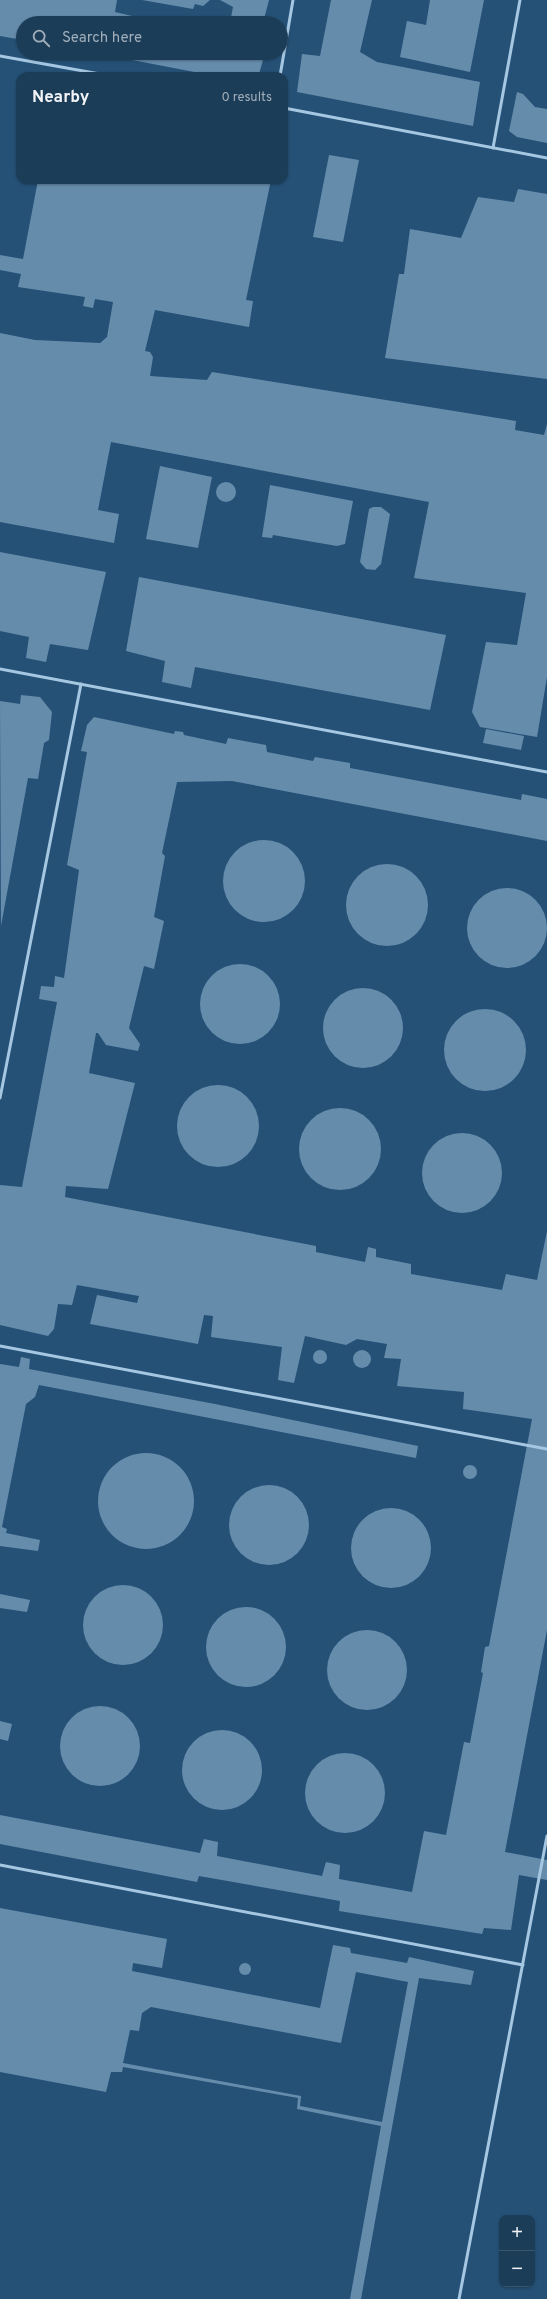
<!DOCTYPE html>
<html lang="en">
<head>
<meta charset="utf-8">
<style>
  body { margin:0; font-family:Overpass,sans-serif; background:#294861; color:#f1f3f6 }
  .controls { position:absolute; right:12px; bottom:12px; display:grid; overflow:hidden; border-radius:8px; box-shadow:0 1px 3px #0004 }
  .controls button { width:36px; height:36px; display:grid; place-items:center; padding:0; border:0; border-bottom:1px solid #3a566e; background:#1c3d58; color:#f1f3f6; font:20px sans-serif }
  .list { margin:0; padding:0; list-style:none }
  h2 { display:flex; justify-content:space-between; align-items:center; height:52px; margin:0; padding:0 16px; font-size:17px }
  h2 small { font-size:13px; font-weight:400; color:#a0aeba }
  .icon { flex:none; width:22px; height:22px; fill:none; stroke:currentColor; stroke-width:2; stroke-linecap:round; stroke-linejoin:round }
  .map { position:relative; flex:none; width:547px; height:2299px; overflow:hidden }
  .search { position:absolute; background:#1c3d58; box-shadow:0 1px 3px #0004; left:16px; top:16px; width:272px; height:44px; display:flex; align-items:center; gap:10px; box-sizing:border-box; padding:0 14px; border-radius:22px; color:#a0aeba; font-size:15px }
  .panel { position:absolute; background:#1c3d58; box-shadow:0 1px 3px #0004; left:16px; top:72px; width:272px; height:112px; border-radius:12px }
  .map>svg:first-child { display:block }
</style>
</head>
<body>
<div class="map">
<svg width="547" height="2299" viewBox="0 0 547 2299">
  <rect width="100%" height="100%" fill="#255176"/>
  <g fill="#668cac" fill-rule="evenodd">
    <path d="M 0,0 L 117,0 L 115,12 L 162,23 L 23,23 L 23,40 L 0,36 Z"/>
    <path d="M 142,0 L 210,0 L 203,6 L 195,4 L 193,9 Z"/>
    <path d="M 220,0 L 269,0 L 263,23 L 230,23 L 233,7 Z"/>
    <path d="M 331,0 L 372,0 L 360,52 L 377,62 L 480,82 L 473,126 L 297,92 L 302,54 L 320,56 Z"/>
    <path d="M 430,0 L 484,0 L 470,72 L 400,57 L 407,21 L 426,25 Z"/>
    <path d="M 96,53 L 265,53 L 259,74 L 256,76 L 215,76 Z"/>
    <path d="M 517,92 L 523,94 L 535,107 L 547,109 L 547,143 L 517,137 L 509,131 Z"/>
    <path d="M 329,155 L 359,160 L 343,242 L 313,237 Z"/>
    <path d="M 38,180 L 271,180 L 246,300 L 253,301 L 249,327 L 155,310 L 145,351 L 150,352 L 153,357 L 150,376 L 207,380 L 212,372 L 516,421 L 515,430 L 544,435 L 547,424 L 547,677 L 537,737 L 480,727 L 472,712 L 486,642 L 517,645 L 526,593 L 414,578 L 429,502 L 111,442 L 98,510 L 119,514 L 114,543 L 0,522 L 0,333 L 35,340 L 100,343 L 107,337 L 113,302 L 95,299 L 93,308 L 83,306 L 85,297 L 18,287 L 21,274 L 0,270 L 0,255 L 23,259 Z"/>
    <path d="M 518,189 L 547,194 L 547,379 L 385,358 L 399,274 L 404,274 L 410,229 L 461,238 L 478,197 L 514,202 Z"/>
    <path d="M 160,466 L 212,477 L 198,548 L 146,539 Z"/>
    <circle cx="226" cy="492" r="10"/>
    <path d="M 270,485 L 353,501 L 345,544 L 337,546 L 273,535 L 272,538 L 262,537 Z"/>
    <path d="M 373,507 L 381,507 L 390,514 L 381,564 L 375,570 L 366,569 L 360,562 L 369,509 Z"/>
    <path d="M 0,552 L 106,572 L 88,650 L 50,644 L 46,662 L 26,658 L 29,637 L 0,631 Z"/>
    <path d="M 139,577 L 446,635 L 430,710 L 195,667 L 191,688 L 162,682 L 165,661 L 126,651 Z"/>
    <path d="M 21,695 L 40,697 L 52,712 L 49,740 L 44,743 L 38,779 L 28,778 L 1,926 L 0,701 L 20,704 Z"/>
    <path d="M 94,717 L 174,734 L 175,731 L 183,732 L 184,735 L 226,744 L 228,738 L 266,745 L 267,752 L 313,761 L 315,757 L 350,763 L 350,768 L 521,800 L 522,794 L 547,799 L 547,841 L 232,781 L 177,782 L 162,853 L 165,856 L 154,917 L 164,921 L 154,969 L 144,966 L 129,1028 L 140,1044 L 138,1051 L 106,1045 L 98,1033 L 96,1033 L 89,1073 L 135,1083 L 108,1189 L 66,1186 L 65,1197 L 316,1246 L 316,1252 L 365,1262 L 368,1247 L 376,1249 L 376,1257 L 411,1264 L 411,1274 L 502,1290 L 506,1274 L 537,1280 L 547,1231 L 547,1630 L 505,1852 L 547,1860 L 547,1880 L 519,1875 L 511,1930 L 484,1928 L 482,1934 L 339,1911 L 340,1901 L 199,1876 L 197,1882 L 0,1844 L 0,1815 L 200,1853 L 204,1839 L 218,1842 L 217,1856 L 322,1876 L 326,1862 L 340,1865 L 339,1879 L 412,1892 L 424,1831 L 446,1835 L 464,1742 L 470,1743 L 483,1673 L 481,1672 L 485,1647 L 489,1646 L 532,1419 L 463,1409 L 464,1392 L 397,1386 L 401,1359 L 384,1358 L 387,1344 L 357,1339 L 346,1345 L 305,1336 L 294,1383 L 278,1380 L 282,1347 L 211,1337 L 213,1316 L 204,1315 L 198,1344 L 90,1324 L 97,1295 L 137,1303 L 139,1296 L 77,1285 L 72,1305 L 58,1304 L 54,1329 L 48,1336 L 0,1325 L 0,1185 L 22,1187 L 57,1002 L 39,999 L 41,986 L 54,987 L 55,976 L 64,978 L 79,870 L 67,865 L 87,752 L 81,751 L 87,725 Z"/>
    <path d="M 486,729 L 524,736 L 521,750 L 483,743 Z"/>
    <circle cx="264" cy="881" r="41"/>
    <circle cx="387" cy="905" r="41"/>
    <circle cx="507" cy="928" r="40"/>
    <circle cx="240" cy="1004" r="40"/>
    <circle cx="363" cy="1028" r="40"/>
    <circle cx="485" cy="1050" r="41"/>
    <circle cx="218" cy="1126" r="41"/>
    <circle cx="340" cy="1149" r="41"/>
    <circle cx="462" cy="1173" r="40"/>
    <circle cx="320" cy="1357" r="7"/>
    <circle cx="362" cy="1359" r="9"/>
    <path d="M 21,1357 L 30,1359 L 29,1369 L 215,1404 L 418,1446 L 416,1458 L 39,1385 L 35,1397 L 26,1404 L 2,1527 L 7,1529 L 6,1533 L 40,1540 L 38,1551 L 0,1546 L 0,1364 L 19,1367 Z"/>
    <circle cx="146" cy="1501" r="48"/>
    <circle cx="470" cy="1472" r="7"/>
    <circle cx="269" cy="1525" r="40"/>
    <circle cx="391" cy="1548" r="40"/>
    <circle cx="123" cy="1625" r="40"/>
    <path d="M 0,1594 L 30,1600 L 27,1612 L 0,1608 Z"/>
    <circle cx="246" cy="1647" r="40"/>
    <circle cx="367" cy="1670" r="40"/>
    <circle cx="100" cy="1746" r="40"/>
    <path d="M 0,1721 L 12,1724 L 8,1741 L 0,1739 Z"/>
    <circle cx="222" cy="1770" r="40"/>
    <circle cx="345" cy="1793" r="40"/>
    <path d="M 0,1908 L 167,1939 L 162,1968 L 133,1963 L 132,1971 L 320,2008 L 333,1945 L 350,1948 L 351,1953 L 407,1963 L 409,1957 L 474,1971 L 471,1985 L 419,1978 L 361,2299 L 350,2299 L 381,2126 L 297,2109 L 298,2098 L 123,2067 L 122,2072 L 111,2072 L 106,2092 L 0,2072 ZM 356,1972 L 408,1982 L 382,2122 L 300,2106 L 301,2096 L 123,2063 L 130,2030 L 139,2031 L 142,2013 L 151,2007 L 341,2043 Z"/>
    <circle cx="245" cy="1969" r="6"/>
  </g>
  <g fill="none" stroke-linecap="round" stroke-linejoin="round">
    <g stroke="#a6c7e2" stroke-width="3">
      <path d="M 0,56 L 111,76"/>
      <path d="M 280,76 L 293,0"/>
      <path d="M 284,108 L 547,158"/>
      <path d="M 493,148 L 520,0"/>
      <path d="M 0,669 L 547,772"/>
      <path d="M 0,1098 L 81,684"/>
      <path d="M 0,1346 L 547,1449"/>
      <path d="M 0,1865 L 523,1965"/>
      <path d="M 459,2299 L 547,1836"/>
    </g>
  </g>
</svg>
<div class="controls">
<button>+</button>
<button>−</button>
</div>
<div class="search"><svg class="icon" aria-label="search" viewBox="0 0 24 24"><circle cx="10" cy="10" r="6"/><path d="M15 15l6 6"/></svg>Search here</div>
<section class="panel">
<h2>Nearby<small>0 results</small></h2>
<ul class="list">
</ul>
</section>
</div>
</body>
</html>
